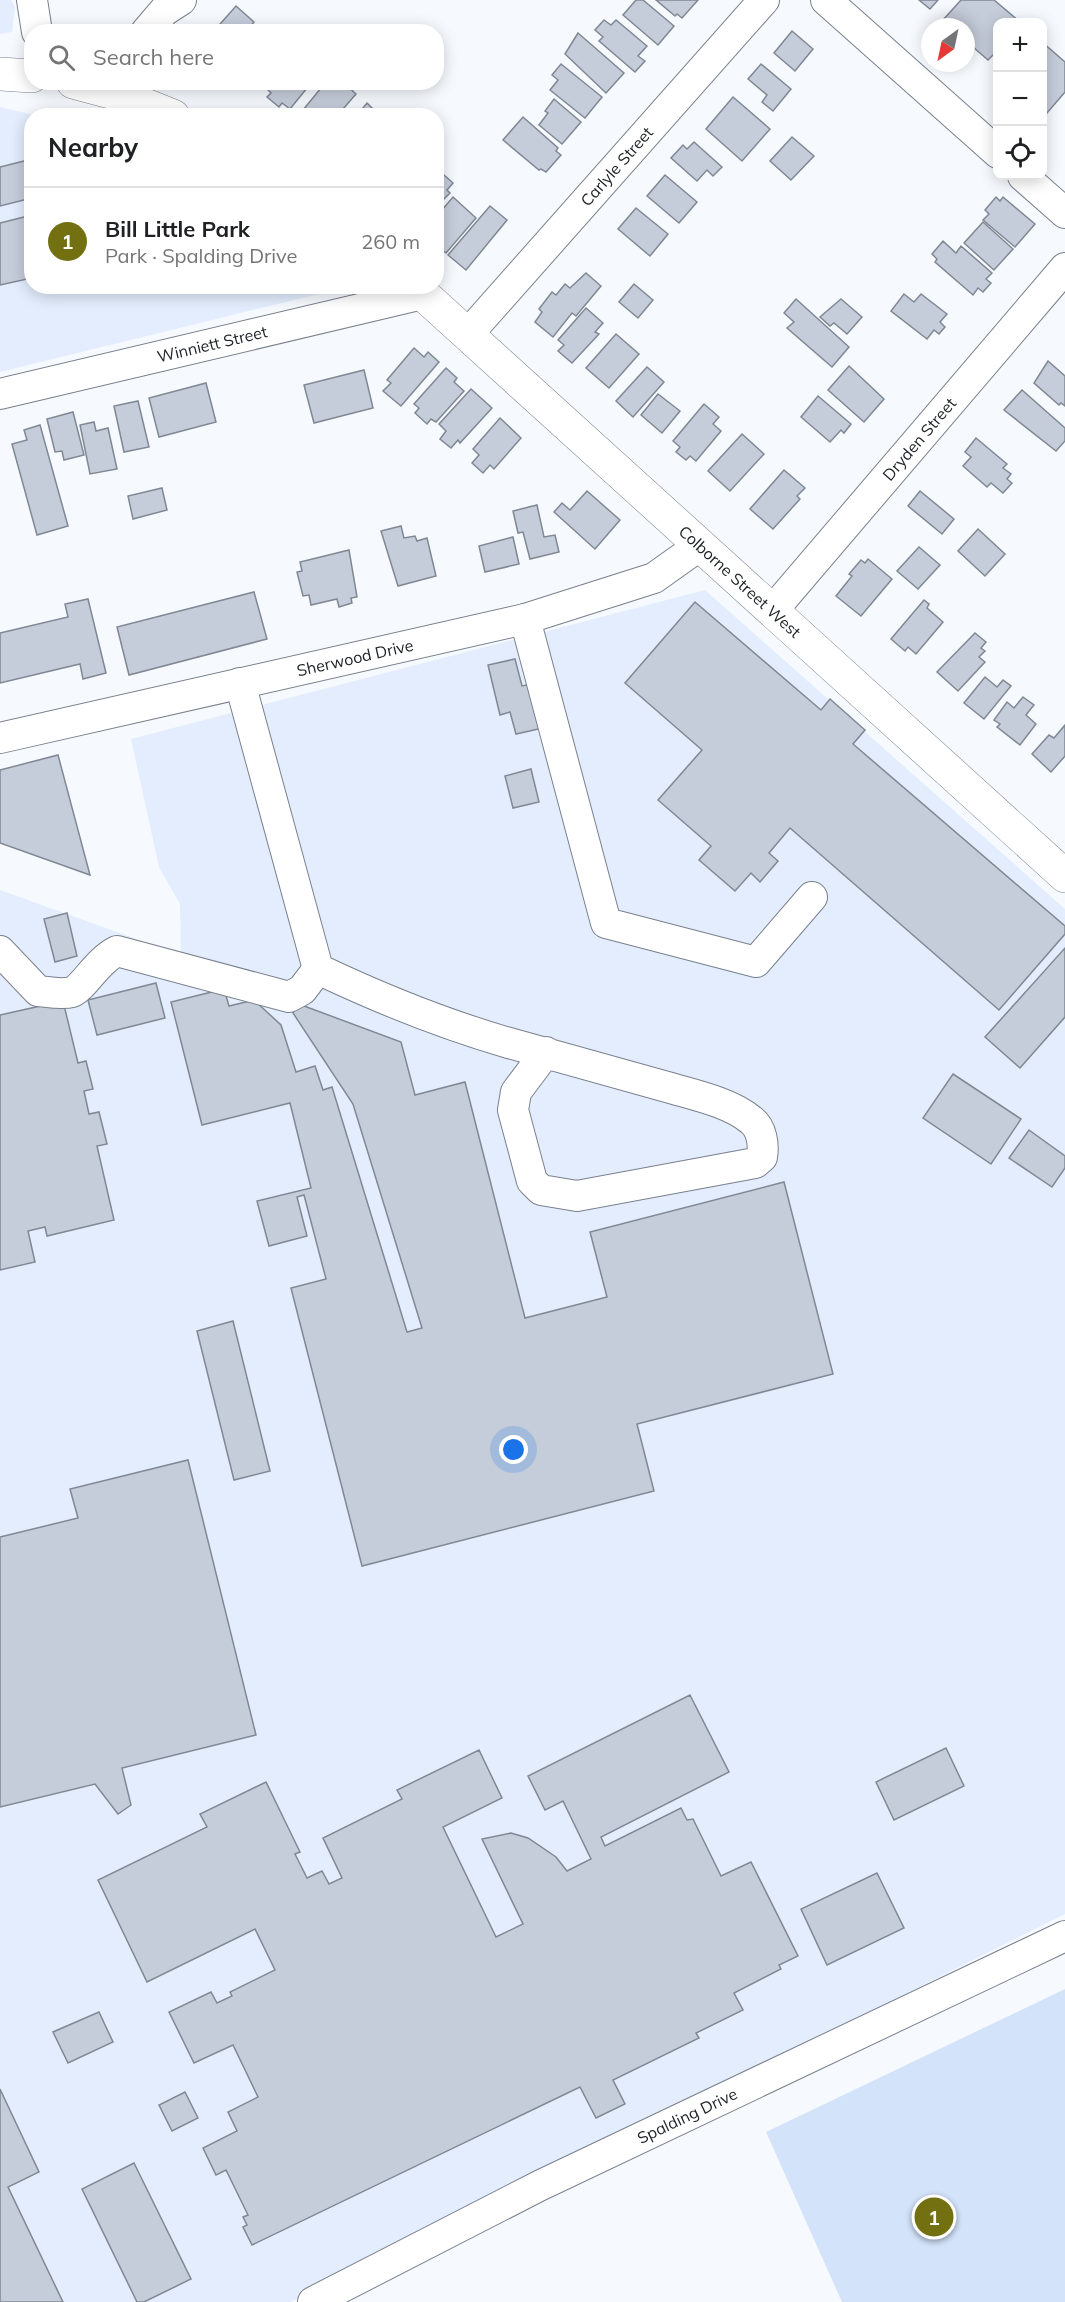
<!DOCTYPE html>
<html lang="en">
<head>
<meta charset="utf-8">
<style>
  body { margin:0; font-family:Mulish,sans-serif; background:#f2f2f2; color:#202124 }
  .controls { position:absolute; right:18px; top:18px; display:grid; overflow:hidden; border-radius:12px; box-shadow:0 3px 15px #0003 }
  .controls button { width:54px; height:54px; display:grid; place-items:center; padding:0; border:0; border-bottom:2px solid #e0e0e0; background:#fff; color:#202124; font:30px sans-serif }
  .compass { position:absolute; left:921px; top:18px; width:54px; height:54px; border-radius:50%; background:#fff; box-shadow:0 3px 15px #0003; rotate:213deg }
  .you { position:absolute; left:514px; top:1450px; width:21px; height:21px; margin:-15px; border:4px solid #fff; border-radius:50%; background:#1a73e8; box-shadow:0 0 0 9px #1a73e833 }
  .badge { display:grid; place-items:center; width:39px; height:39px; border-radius:50%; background:#737012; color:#fff; font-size:20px; font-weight:700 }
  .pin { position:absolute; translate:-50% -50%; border:3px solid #fff; box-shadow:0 2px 6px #0006 }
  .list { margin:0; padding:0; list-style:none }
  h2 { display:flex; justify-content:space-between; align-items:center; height:78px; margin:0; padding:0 24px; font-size:26px }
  h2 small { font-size:20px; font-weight:400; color:#757577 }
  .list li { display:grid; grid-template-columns:39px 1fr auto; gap:18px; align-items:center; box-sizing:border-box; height:108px; padding:0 24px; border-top:2px solid #e0e0e0 }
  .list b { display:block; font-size:22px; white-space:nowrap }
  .list p { margin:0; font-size:20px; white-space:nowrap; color:#757577 }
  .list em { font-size:20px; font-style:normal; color:#757577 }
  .icon { flex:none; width:33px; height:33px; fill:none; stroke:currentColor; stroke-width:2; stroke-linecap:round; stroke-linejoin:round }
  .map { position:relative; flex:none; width:1065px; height:2302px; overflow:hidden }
  .search { position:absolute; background:#fff; box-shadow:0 3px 15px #0003; left:24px; top:24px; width:420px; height:66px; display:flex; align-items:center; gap:15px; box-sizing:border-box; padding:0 21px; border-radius:24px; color:#757577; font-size:22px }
  .panel { position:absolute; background:#fff; box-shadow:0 3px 15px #0003; left:24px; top:108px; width:420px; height:186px; border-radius:24px }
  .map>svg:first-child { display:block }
</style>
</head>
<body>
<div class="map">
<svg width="1065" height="2302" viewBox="0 0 1065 2302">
  <rect width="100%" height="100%" fill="#f6faff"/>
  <g fill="#e3edfd">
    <path d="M 0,0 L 11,0 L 15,7 L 12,32 L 0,34 Z"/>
    <path d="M 0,107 L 34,115 L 32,116 L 32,286 L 347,287 L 0,372 Z"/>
    <path d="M 705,590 L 1065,909 L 1065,1914 L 290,2302 L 0,2302 L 0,890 L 181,955 L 180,904 L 159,867 L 131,739 Z"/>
  </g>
  <path fill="#d3e3fa" d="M 1065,1989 L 1065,2302 L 842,2302 L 766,2132 Z"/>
  <g fill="#c5cdda" stroke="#808894" stroke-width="1.5">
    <path d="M 636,0 L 643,0 L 674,26 L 658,45 L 623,15 Z"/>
    <path d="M 656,0 L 698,0 L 682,18 L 677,14 L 675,16 Z"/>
    <path d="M 919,0 L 938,0 L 930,9 Z"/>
    <path d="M 961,0 L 994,0 L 1020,22 L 998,22 L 998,50 L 988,60 L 966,41 L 966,27 L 951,27 L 943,20 Z"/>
    <path d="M 236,6 L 254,22 L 245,32 L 213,32 Z"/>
    <path d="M 604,20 L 611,25 L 616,20 L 647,46 L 638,56 L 645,61 L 635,72 L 599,41 L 603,37 L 595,30 Z"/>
    <path d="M 792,31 L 813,49 L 795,71 L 774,53 Z"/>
    <path d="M 578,33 L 624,73 L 606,93 L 565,54 Z"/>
    <path d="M 1042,42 L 1065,62 L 1065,92 L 1047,113 L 1042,108 Z"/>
    <path d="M 561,64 L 602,97 L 585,118 L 550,90 L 558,80 L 552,75 Z"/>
    <path d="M 761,64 L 791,89 L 773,111 L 762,102 L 767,95 L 748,79 Z"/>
    <path d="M 271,82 L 312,82 L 290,109 L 282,103 L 279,107 L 267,97 L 271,93 L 266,88 Z"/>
    <path d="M 326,82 L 343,82 L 356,94 L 337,116 L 298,116 Z"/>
    <path d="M 733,97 L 770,129 L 742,161 L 706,129 Z"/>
    <path d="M 554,99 L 581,122 L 562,144 L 539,125 L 548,113 L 545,111 Z"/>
    <path d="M 367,103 L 380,116 L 348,116 L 352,110 L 357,115 Z"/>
    <path d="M 523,117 L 558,148 L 556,151 L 561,155 L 546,172 L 541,169 L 539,170 L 503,140 Z"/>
    <path d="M 792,137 L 814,156 L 791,180 L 770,161 Z"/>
    <path d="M 694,142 L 722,167 L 713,176 L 707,170 L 697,181 L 671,158 L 683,145 L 687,149 Z"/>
    <path d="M 32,159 L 32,198 L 0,206 L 0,167 Z"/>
    <path d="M 444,175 L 453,183 L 447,190 L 450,193 L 436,207 L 436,181 Z"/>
    <path d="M 665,175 L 697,202 L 679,223 L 647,196 Z"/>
    <path d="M 453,197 L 476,218 L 446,253 L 436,245 L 436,217 Z"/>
    <path d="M 996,197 L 1000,201 L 1003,197 L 1035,224 L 1015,247 L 983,220 L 989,214 L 985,210 Z"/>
    <path d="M 490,206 L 507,220 L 466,270 L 448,255 Z"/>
    <path d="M 636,208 L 668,234 L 650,256 L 618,229 Z"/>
    <path d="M 32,215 L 32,278 L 0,285 L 0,223 Z"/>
    <path d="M 983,222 L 1013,249 L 994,270 L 964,243 Z"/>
    <path d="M 943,241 L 956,253 L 961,246 L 992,273 L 986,279 L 991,283 L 983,292 L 978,288 L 973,295 L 935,262 L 937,259 L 932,254 Z"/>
    <path d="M 586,273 L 601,286 L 576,316 L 572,313 L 553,337 L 535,322 L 542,312 L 539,309 L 552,292 L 556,295 L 565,284 L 570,288 Z"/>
    <path d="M 634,284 L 653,300 L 638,318 L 619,302 Z"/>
    <path d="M 904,294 L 914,302 L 921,294 L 947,314 L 940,322 L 945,327 L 939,334 L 934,330 L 927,339 L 891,311 Z"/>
    <path d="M 796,299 L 849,347 L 832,367 L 787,328 L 794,322 L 784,313 Z"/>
    <path d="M 841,299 L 862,317 L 847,334 L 834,323 L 830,326 L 820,317 Z"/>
    <path d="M 586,308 L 603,323 L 595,332 L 599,334 L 572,363 L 558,351 L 564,345 L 558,340 Z"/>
    <path d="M 616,334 L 639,354 L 609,388 L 586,368 Z"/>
    <path d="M 414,348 L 424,357 L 428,352 L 439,362 L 401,406 L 383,391 L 391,383 L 387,380 Z"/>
    <path d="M 1048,361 L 1065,376 L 1065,406 L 1061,403 L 1059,405 L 1034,383 Z"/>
    <path d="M 849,366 L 884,399 L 864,422 L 828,390 Z"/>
    <path d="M 647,367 L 664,382 L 633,417 L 616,401 Z"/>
    <path d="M 446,368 L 457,378 L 454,382 L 464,391 L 436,422 L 431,419 L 427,424 L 415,413 L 419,408 L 414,404 Z"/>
    <path d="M 364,370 L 373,408 L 314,423 L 304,385 Z"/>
    <path d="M 206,383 L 216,422 L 159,437 L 149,398 Z"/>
    <path d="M 471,389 L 492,408 L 460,443 L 458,440 L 451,448 L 440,439 L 446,431 L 439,424 Z"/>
    <path d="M 1022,390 L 1065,428 L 1065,441 L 1056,451 L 1004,410 Z"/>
    <path d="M 658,394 L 680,411 L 662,433 L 641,415 Z"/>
    <path d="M 818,396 L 851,424 L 844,433 L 841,430 L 830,442 L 801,417 Z"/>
    <path d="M 138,401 L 149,447 L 124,452 L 114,406 Z"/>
    <path d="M 704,404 L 719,417 L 713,424 L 721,431 L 696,461 L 690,456 L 686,460 L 676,452 L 680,447 L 673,441 Z"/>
    <path d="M 73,412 L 84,455 L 64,460 L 62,451 L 55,452 L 47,419 Z"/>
    <path d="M 500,418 L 521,438 L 494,469 L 490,465 L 483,473 L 472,463 L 479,455 L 473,449 Z"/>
    <path d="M 94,422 L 96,431 L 108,428 L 117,469 L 90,474 L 80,425 Z"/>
    <path d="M 40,425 L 68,526 L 37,535 L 12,444 L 27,440 L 24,430 Z"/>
    <path d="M 742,434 L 764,454 L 730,491 L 708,471 Z"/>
    <path d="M 976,438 L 1007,464 L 1003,468 L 1011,474 L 1007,479 L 1012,483 L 1003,493 L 991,483 L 987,487 L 963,466 L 971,457 L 965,452 Z"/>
    <path d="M 784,470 L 805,488 L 797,496 L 800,499 L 773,529 L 750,509 Z"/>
    <path d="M 162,488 L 167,510 L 133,519 L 128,496 Z"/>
    <path d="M 587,491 L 620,520 L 595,549 L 554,512 L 562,503 L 570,510 Z"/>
    <path d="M 920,491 L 954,519 L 942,534 L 908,506 Z"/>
    <path d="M 537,505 L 544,537 L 555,535 L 559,552 L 530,559 L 523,532 L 518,533 L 513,511 Z"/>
    <path d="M 401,526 L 404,538 L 415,536 L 417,541 L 427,538 L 436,576 L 398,586 L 381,531 Z"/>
    <path d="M 978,529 L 1005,554 L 985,576 L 958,551 Z"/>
    <path d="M 513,537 L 519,564 L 485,572 L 479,546 Z"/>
    <path d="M 919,547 L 940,565 L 918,589 L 897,571 Z"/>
    <path d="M 349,550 L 357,597 L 351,598 L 352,603 L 339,607 L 337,599 L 311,605 L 309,595 L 303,596 L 297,572 L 302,571 L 300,562 Z"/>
    <path d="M 868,559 L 892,579 L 861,616 L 836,596 L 852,576 L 849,574 L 861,560 L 865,563 Z"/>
    <path d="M 254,592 L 267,639 L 129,675 L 117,627 Z"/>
    <path d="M 88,599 L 106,673 L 83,679 L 80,664 L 0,683 L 0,633 L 68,617 L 65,604 Z"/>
    <path d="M 924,600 L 929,604 L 927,608 L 943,622 L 916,654 L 908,647 L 905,651 L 891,639 Z"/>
    <path d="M 695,602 L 821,710 L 830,699 L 865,730 L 853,744 L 1065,926 L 1065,934 L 999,1010 L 790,828 L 769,853 L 778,861 L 760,882 L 751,873 L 735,891 L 699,860 L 711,846 L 658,800 L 702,750 L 625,683 Z"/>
    <path d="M 975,633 L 986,642 L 981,648 L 985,651 L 979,657 L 985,662 L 958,691 L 937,672 Z"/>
    <path d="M 515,659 L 522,686 L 532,684 L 543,728 L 516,734 L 510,712 L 500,715 L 488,665 Z"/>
    <path d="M 985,677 L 997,687 L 1003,680 L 1011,686 L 984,719 L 964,703 Z"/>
    <path d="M 1023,697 L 1034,705 L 1026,715 L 1036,724 L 1020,745 L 997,727 L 1000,724 L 994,720 L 1007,702 L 1014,708 Z"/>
    <path d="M 1065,725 L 1065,756 L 1051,772 L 1032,754 L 1049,735 L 1054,738 Z"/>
    <path d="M 58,755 L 90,875 L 0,843 L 0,770 Z"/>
    <path d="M 531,769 L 539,802 L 513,808 L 505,776 Z"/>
    <path d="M 67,913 L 77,956 L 55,962 L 44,919 Z"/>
    <path d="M 1065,948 L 1065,1017 L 1020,1068 L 985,1037 Z"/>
    <path d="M 156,983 L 165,1018 L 97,1035 L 88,1000 Z"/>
    <path d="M 224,989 L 229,1006 L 254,1000 L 281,1025 L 296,1072 L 315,1066 L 323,1090 L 332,1087 L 407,1332 L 422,1328 L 353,1104 L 293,1013 L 296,1003 L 401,1042 L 415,1095 L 465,1082 L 525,1318 L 607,1297 L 590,1232 L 784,1182 L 833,1374 L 637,1424 L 654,1491 L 362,1566 L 291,1288 L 326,1279 L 304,1195 L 297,1197 L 307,1236 L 269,1246 L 257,1201 L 311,1188 L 290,1103 L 202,1125 L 171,1002 Z"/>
    <path d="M 63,1001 L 78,1063 L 86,1061 L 93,1089 L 84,1091 L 89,1114 L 99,1112 L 107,1144 L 97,1146 L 114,1220 L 47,1236 L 45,1227 L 28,1231 L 35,1262 L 0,1270 L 0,1015 Z"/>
    <path d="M 953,1074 L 1021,1119 L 991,1164 L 923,1118 Z"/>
    <path d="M 1029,1130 L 1065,1156 L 1065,1168 L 1052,1187 L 1009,1158 Z"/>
    <path d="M 233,1321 L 270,1471 L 234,1480 L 197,1331 Z"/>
    <path d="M 188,1460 L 256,1735 L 122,1768 L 131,1805 L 118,1814 L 95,1784 L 0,1807 L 0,1537 L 78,1518 L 70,1489 Z"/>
    <path d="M 690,1695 L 729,1772 L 601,1837 L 605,1846 L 681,1808 L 687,1820 L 693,1819 L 721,1876 L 751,1862 L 798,1956 L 779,1965 L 781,1969 L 734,1993 L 743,2010 L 696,2033 L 699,2038 L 613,2080 L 625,2104 L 596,2118 L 580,2087 L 252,2245 L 243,2227 L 247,2225 L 243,2217 L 248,2215 L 226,2170 L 216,2175 L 203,2148 L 237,2131 L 228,2112 L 258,2097 L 233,2045 L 194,2063 L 169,2012 L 211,1992 L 217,2003 L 232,1996 L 230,1992 L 275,1970 L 255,1929 L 147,1982 L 98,1880 L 207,1827 L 200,1814 L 266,1782 L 300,1852 L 295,1854 L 307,1878 L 322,1871 L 329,1884 L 342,1878 L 323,1838 L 402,1799 L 397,1790 L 479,1750 L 502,1798 L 443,1827 L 496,1937 L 523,1924 L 482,1839 L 511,1833 L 528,1838 L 556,1857 L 567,1871 L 591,1859 L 563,1801 L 545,1810 L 528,1776 Z"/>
    <path d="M 946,1748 L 964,1786 L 894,1820 L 876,1782 Z"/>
    <path d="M 877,1873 L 904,1928 L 827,1965 L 801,1909 Z"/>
    <path d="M 99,2012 L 113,2042 L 68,2063 L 53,2032 Z"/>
    <path d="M 0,2089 L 39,2172 L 8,2187 L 63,2302 L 0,2302 Z"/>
    <path d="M 185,2092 L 198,2118 L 172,2131 L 159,2105 Z"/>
    <path d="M 134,2163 L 191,2279 L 144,2302 L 137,2302 L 82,2189 Z"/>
  </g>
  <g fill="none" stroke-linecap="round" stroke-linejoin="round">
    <defs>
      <g id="minor">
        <path d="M 32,0 L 37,32"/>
        <path d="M 826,0 L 998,153"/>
        <path d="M 146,32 L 164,11 L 181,0"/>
        <path d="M 1023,176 L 1065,213"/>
        <path id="s1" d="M 468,334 L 764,0"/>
        <path id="s2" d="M 0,394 L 423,294"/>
        <path id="s3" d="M 773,610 L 1065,268"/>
        <path d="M 525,619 L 606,923 L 756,962 L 812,897"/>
        <path d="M 240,683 L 318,969 C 379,998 443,1024 509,1043 C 561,1057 614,1072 667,1087 C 694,1095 729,1102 751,1120 C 762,1128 764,1145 762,1157 L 755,1163 L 577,1196 L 541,1190 L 532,1181 L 513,1110 L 516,1092 L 546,1052"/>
        <path id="s4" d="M 0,738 L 525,619 L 654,578 L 699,546"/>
        <path d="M 0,951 L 38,991 C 49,992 61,995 72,992 C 83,988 98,960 117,951 L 289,997 L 302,990 L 318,969"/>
        <path id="s5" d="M 313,2302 L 539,2186 L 1065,1936"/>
      </g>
      <g id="major">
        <path d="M 0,74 L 32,76"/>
        <path d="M 73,82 L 118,94 L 173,116"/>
        <path id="s6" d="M 414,286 L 1065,876"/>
      </g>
    </defs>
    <use href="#minor" stroke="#79818d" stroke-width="32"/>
    <use href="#major" stroke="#79818d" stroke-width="34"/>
    <use href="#minor" stroke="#fff" stroke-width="30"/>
    <use href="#major" stroke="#fff" stroke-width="33"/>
  </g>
  <g text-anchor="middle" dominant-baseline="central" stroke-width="6" stroke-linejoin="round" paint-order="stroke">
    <g font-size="16" fill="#212429" stroke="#fff">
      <text stroke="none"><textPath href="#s1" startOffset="224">Carlyle Street</textPath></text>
      <text stroke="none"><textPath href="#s2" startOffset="218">Winniett Street</textPath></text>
      <text stroke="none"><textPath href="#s3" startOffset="225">Dryden Street</textPath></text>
      <text stroke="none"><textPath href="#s6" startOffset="440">Colborne Street West</textPath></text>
      <text stroke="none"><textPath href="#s4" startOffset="364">Sherwood Drive</textPath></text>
      <text stroke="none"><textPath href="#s5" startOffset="418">Spalding Drive</textPath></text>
    </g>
  </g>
</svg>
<div class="controls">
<button>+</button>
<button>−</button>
<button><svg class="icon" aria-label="locate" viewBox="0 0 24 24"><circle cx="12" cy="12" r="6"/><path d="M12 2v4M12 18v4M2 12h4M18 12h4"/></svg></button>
</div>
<svg class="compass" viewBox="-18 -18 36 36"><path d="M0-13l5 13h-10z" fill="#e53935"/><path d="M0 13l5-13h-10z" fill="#757577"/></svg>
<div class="you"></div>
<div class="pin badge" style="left:934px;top:2217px">1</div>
<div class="search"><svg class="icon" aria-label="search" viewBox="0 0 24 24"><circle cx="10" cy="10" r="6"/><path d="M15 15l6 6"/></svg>Search here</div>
<section class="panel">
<h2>Nearby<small></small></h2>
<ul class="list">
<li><span class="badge">1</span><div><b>Bill Little Park</b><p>Park · Spalding Drive</p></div><em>260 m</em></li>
</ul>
</section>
</div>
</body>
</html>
